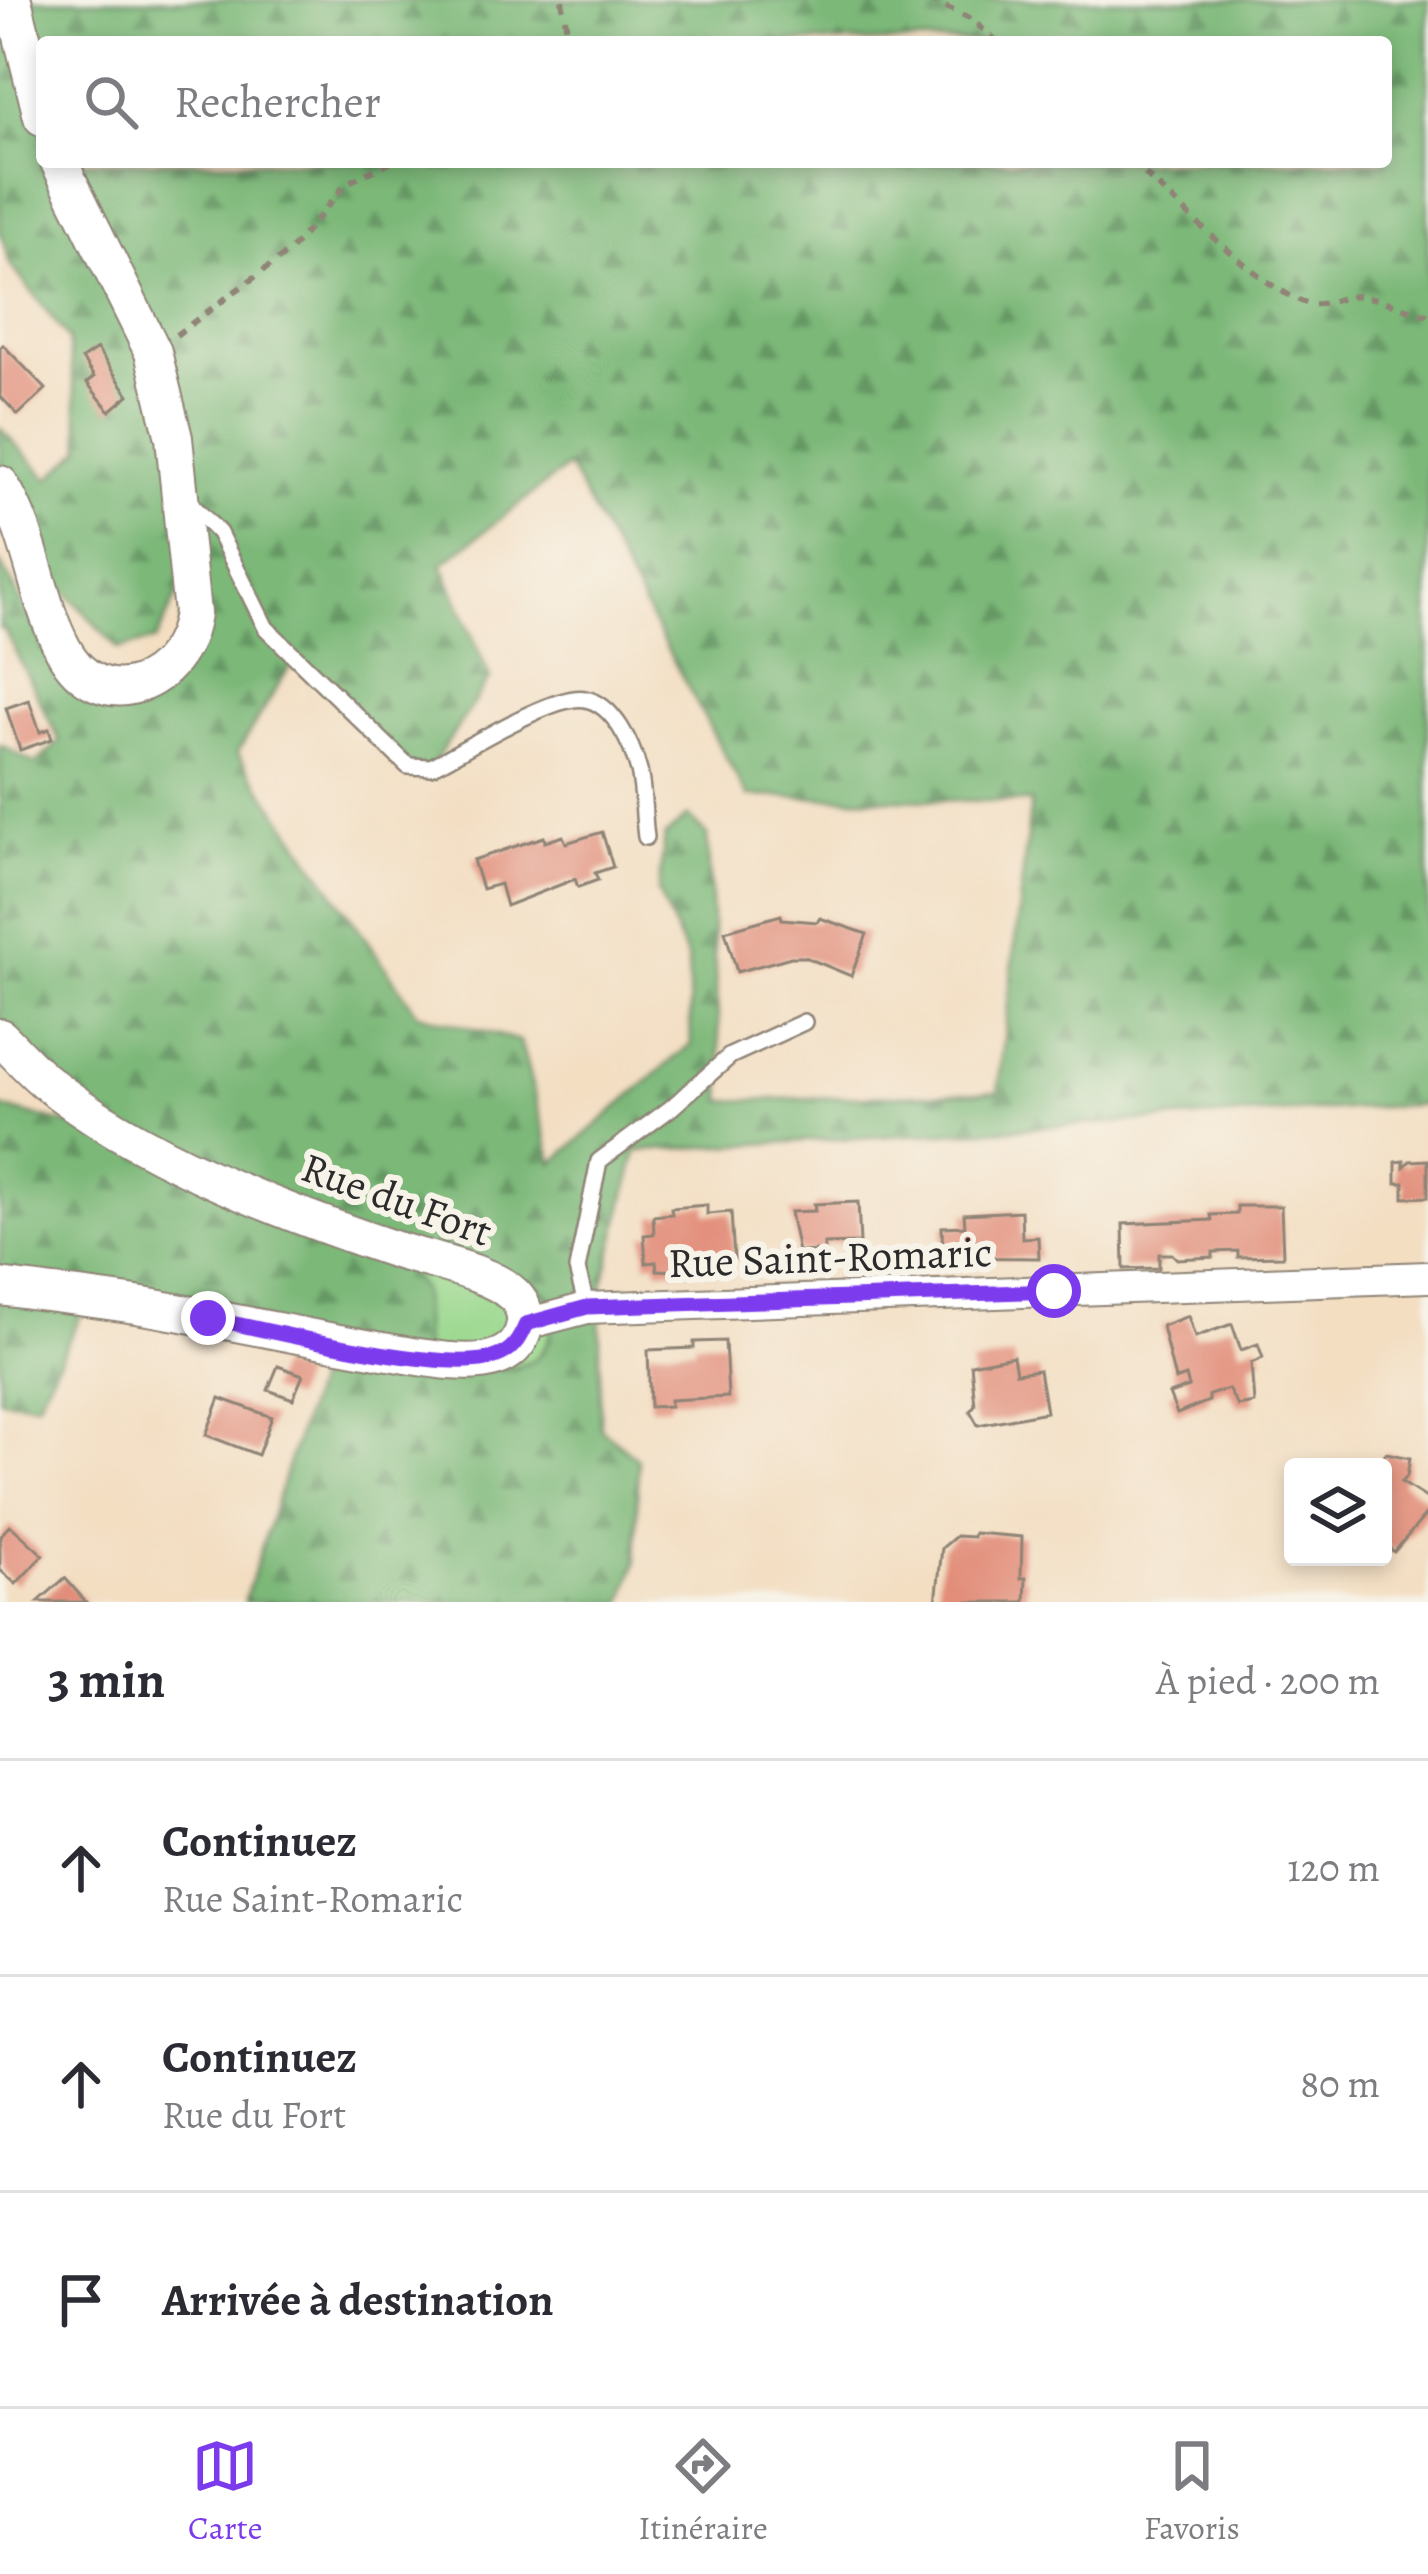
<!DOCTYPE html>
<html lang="fr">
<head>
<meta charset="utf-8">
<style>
  body { margin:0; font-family:Alegreya,serif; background:#f2f2f3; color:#2b2b33 }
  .controls { position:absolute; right:36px; bottom:36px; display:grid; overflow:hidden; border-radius:12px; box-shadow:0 6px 18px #0003 }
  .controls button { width:108px; height:108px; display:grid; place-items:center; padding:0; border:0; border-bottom:3px solid #e1e1e2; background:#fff; color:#2b2b33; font:60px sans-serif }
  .stop { position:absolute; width:36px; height:36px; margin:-27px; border:9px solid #7c3aed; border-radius:50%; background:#fff }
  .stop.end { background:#7c3aed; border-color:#fff; box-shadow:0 3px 12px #0008 }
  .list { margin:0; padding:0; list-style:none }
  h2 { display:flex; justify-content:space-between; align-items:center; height:156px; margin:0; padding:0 48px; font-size:51px }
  h2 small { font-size:39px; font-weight:400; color:#7c7c81 }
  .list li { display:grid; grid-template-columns:78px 1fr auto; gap:36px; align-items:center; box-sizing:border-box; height:216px; padding:0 48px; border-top:3px solid #e1e1e2 }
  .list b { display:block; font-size:45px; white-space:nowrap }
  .list p { margin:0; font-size:39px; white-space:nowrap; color:#7c7c81 }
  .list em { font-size:39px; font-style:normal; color:#7c7c81 }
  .icon { flex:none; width:66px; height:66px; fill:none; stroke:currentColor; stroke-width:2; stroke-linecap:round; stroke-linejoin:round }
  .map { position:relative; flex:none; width:1428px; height:1602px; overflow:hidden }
  .search { position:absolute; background:#fff; box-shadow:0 6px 18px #0003; left:36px; right:36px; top:36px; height:132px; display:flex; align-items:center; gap:30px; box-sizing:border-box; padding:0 42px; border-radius:12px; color:#7c7c81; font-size:45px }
  .sheet { height:804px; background:#fff }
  nav { display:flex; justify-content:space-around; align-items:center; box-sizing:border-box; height:168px; border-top:3px solid #e1e1e2; background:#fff; font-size:33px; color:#7c7c81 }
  nav a { display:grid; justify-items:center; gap:6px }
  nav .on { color:#7c3aed }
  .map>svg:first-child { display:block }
</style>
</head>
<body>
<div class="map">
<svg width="1428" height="1602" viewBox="0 0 1428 1602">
  <defs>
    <pattern id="forest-firs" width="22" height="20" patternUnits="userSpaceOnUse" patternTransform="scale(3)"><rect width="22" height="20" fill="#7bb878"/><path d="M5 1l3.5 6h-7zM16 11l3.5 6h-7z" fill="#659663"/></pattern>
  </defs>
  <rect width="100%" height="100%" fill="#f7f3e8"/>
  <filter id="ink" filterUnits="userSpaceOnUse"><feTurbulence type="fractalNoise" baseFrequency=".00833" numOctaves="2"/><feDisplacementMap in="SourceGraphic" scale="24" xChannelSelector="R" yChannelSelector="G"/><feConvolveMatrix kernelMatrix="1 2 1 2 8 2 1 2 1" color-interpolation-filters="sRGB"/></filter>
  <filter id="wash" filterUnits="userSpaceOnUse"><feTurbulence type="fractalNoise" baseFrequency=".004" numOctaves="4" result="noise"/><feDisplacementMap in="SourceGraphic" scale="48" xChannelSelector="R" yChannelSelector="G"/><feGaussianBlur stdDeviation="2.7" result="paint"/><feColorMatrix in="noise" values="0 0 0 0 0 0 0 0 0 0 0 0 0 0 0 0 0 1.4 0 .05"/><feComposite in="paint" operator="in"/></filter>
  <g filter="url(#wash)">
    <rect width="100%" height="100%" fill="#f3dec2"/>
    <path fill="#9ad88d" stroke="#62825c" stroke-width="3" d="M 386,1247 L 528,1280 C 546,1293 555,1303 552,1327 C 542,1389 466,1366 423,1357 Z"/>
    <path fill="url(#forest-firs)" stroke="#537252" stroke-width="3" fill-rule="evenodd" d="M 0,0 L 1428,0 L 1428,1104 L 637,1151 L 600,1297 L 600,1428 L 638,1459 L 636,1563 L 623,1602 L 244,1602 L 327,1344 L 89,1299 L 37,1403 L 0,1399 L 0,1107 L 126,1139 L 0,1037 L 0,745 L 36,764 L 60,741 L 4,629 L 0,629 L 0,562 L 63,679 L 100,708 L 142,703 L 178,655 L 186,576 L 156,640 L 118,649 L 54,579 L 0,467 L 0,428 L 49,479 L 82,448 L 68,338 L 10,264 L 0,230 ZM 42,42 L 1386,42 L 1386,162 L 42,162 ZM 568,466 L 747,796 L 1031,802 L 998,1092 L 723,1101 L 707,835 L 688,816 L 665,836 L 658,892 L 688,960 L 691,1044 L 553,1163 L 520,1041 L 418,1014 L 237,753 L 296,656 L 408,766 L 431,767 L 490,678 L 442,564 ZM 387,1248 C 417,1255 532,1274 547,1294 C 554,1304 553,1319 551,1330 C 542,1389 463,1365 424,1357 L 422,1289 Z"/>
    <g id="blocks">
      <g fill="#e28d79">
        <path d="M 3,345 L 46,389 L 18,415 L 0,396 L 0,348 Z"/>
        <path d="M 97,349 L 129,395 L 110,411 L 87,383 L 94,377 L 82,359 Z"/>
        <path d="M 29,700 L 40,732 L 49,729 L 52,739 L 20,750 L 6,708 Z"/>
        <path d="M 602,832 L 613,867 L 595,873 L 598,880 L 578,887 L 575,879 L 506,906 L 500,884 L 482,889 L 473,860 L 544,837 L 545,842 L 563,836 L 566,843 Z"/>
        <path d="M 781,915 L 782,919 L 817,922 L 820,918 L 867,934 L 851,976 L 805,957 L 791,957 L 737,972 L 725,931 Z"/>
        <path d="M 1428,1160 L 1428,1197 L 1404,1198 L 1404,1183 L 1396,1183 L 1396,1162 L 1404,1161 L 1404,1167 L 1410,1161 Z"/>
        <path d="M 858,1202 L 860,1243 L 824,1244 L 824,1251 L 798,1252 L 790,1212 L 815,1211 L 814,1204 Z"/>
        <path d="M 707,1205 L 707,1214 L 731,1212 L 734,1259 L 696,1262 L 697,1270 L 679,1271 L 657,1270 L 656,1262 L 646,1263 L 644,1235 L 654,1234 L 653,1216 L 672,1214 L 671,1208 Z"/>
        <path d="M 1237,1206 L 1281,1206 L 1283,1256 L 1238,1257 L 1238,1251 L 1213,1252 L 1213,1257 L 1177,1259 L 1172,1254 L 1159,1254 L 1159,1268 L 1124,1269 L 1123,1224 L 1212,1220 L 1211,1215 L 1237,1214 Z"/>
        <path d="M 1021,1211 L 1022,1238 L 1038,1237 L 1039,1258 L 943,1257 L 942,1227 L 965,1226 L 964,1214 Z"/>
        <path d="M 1188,1316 L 1195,1337 L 1232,1324 L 1241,1350 L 1258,1344 L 1263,1358 L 1251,1363 L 1254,1403 L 1238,1406 L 1228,1389 L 1209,1395 L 1209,1401 L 1177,1414 L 1169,1394 L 1189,1387 L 1186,1376 L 1175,1380 L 1162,1326 Z"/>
        <path d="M 725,1341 L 728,1397 L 670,1400 L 670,1406 L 650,1407 L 648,1350 L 694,1348 L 694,1342 Z"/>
        <path d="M 1013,1356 L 1016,1373 L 1039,1370 L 1046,1412 L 978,1425 L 970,1411 L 975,1405 L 971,1364 Z"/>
        <path d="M 278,1366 L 303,1375 L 293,1399 L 268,1390 Z"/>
        <path d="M 220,1398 L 272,1417 L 258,1455 L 206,1435 Z"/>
        <path d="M 1386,1453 L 1410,1458 L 1407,1476 L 1401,1482 L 1428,1499 L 1428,1512 L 1394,1552 L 1383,1543 L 1383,1467 L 1375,1467 Z"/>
        <path d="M 10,1525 L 43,1555 L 16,1584 L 0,1570 L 0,1536 Z"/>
        <path d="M 974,1533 L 1022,1537 L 1021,1578 L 1026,1578 L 1025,1602 L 936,1602 L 942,1548 L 956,1536 L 973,1537 Z"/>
        <path d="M 65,1578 L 86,1602 L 38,1602 Z"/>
      </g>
    </g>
  </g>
  <g filter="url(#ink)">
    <use href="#blocks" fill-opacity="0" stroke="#8f8476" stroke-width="3"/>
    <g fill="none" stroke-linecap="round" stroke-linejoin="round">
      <defs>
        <g id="service">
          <path d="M 186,499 L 219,533 L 266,628 L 408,766 L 431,767 C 463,751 554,693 585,699 C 614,704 632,745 639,771 C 644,792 643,815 646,837"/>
          <path d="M 587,1308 L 577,1269 L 599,1161 L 671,1108 L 730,1056 L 804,1022"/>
        </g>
        <path id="minor" d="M 526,1324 L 587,1308 L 1428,1277"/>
        <g id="tertiary">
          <path d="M 13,0 L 42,117"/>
          <path d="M 0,484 C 33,535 35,597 63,649 C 100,719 183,685 192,613 L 174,438 L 153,352 L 59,162"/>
          <path d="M 0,1037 C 15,1051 29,1068 45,1081 C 140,1157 273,1208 387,1247 C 423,1260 488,1270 514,1295 C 523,1304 527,1316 524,1328 C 512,1375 447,1361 412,1356 C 331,1343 252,1325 171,1311 C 115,1300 57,1295 0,1287"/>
        </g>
      </defs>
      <use href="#service" stroke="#8f8476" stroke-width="20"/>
      <use href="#minor" stroke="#8f8476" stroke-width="34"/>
      <use href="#tertiary" stroke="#8f8476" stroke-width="40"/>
      <g stroke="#8f8476" stroke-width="6" stroke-dasharray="9 9" stroke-linecap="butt">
        <path d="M 562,0 L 569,42"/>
        <path d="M 929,0 L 970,18 L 997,42"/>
        <path d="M 1132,162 C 1168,194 1270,299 1312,304 C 1328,306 1341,296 1357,296 C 1380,297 1405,310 1428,315"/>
        <path d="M 176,335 L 290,251 L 347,183 L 390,162"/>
      </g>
      <use href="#service" stroke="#fff" stroke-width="15"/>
      <use href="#minor" stroke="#fff" stroke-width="30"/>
      <use href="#tertiary" stroke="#fff" stroke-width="36"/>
    </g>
  </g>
  <g fill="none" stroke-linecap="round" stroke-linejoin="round" filter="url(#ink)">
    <path stroke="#7c3aed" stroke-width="15" d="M 208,1318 C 268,1330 444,1375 495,1357 C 513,1351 519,1340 526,1324 L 587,1307 L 1054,1291"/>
  </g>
  <g text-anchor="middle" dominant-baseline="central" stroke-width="12" stroke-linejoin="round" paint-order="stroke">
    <g font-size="42" fill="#2b2b2b" stroke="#f7f3e8">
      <text transform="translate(397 1199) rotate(20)">Rue du Fort</text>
      <text transform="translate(830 1257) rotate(-2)">Rue Saint-Romaric</text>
    </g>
  </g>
</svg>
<div class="controls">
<button><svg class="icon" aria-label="layers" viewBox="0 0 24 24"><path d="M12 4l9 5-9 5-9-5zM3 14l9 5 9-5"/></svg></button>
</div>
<div class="stop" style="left:1054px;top:1291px"></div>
<div class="stop end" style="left:208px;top:1318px"></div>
<div class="search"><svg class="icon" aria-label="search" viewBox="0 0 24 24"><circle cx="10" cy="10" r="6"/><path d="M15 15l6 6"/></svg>Rechercher</div>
</div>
<section class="sheet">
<h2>3 min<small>À pied · 200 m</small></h2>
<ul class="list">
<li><svg class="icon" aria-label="ahead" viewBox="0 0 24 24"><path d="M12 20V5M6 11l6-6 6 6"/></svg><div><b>Continuez</b><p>Rue Saint-Romaric</p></div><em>120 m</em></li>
<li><svg class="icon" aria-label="ahead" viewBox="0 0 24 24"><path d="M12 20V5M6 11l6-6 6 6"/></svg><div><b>Continuez</b><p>Rue du Fort</p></div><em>80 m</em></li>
<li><svg class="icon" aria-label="arrive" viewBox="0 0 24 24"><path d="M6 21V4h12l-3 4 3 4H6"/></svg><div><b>Arrivée à destination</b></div></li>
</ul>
</section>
<nav>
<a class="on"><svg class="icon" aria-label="map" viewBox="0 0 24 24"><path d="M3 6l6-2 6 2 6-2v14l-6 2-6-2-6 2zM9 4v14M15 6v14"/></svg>Carte</a>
<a><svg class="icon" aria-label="directions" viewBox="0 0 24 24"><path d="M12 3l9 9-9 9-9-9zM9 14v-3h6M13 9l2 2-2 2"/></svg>Itinéraire</a>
<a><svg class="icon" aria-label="saved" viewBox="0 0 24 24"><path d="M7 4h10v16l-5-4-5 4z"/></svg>Favoris</a>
</nav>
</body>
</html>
